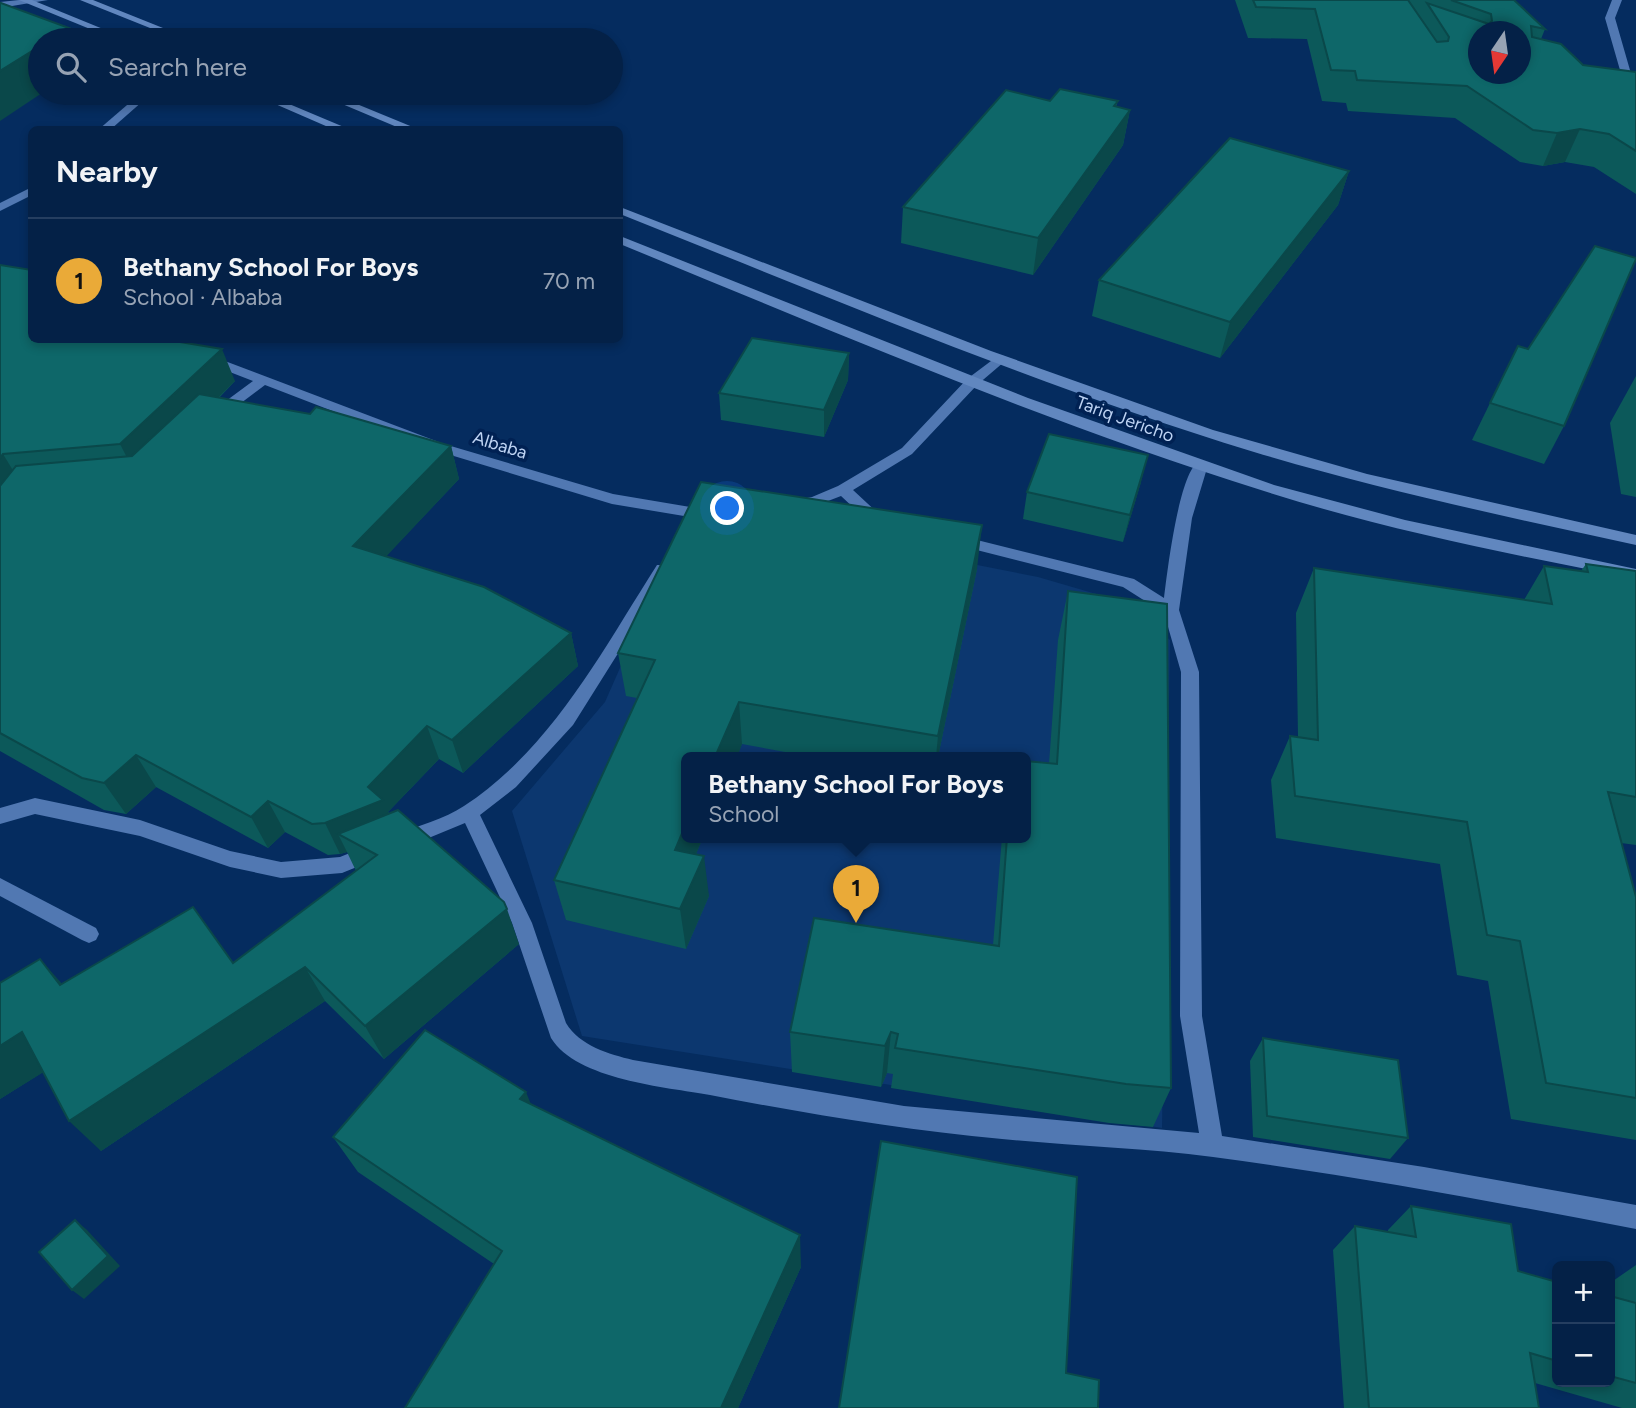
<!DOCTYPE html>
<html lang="en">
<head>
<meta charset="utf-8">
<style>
  body { margin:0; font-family:Figtree,sans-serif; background:#122e52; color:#f1f3f6 }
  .controls { position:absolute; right:21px; bottom:21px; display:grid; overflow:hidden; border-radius:10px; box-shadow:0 4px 10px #0003 }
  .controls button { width:63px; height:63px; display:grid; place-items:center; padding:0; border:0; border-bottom:2px solid #253e60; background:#042147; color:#f1f3f6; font:35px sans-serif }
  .compass { position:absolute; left:1468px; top:21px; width:63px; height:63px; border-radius:50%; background:#042147; box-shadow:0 4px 10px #0003; rotate:193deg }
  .you { position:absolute; left:728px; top:509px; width:24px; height:24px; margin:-18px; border:5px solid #fff; border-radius:50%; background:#1a73e8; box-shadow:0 0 0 10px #1a73e833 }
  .badge { display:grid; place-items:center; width:46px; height:46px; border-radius:50%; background:#eaaa38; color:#111; font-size:23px; font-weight:700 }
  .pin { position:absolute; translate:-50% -58px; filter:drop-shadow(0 2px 4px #0008) }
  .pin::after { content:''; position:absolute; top:37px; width:24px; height:21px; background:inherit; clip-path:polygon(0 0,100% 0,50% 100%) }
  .popup { position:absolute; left:681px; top:752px; width:350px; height:91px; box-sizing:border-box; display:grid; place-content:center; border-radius:10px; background:#042147; filter:drop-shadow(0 2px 5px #0005); font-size:23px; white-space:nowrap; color:#97a3b4 }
  .popup b { font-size:26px; color:#f1f3f6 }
  .popup::after { content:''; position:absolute; left:50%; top:100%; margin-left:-14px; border:14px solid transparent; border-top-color:#042147 }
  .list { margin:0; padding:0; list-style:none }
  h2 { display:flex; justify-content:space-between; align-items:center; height:91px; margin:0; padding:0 28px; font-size:30px }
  h2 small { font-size:23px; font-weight:400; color:#97a3b4 }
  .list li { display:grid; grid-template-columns:46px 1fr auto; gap:21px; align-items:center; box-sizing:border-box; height:126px; padding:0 28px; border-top:2px solid #253e60 }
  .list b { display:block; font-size:26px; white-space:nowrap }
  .list p { margin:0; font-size:23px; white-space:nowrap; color:#97a3b4 }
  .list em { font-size:23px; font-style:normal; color:#97a3b4 }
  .icon { flex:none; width:38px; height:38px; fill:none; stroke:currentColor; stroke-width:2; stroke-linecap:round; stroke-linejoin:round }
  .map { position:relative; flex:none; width:1636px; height:1408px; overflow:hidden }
  .search { position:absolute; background:#042147; box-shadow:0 4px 10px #0003; left:28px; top:28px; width:595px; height:77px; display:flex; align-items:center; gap:18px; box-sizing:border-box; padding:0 24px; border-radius:38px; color:#97a3b4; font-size:26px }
  .panel { position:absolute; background:#042147; box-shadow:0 4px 10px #0003; left:28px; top:126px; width:595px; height:217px; border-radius:10px }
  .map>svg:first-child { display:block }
</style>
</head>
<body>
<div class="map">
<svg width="1636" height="1408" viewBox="0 0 1636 1408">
  <rect width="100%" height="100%" fill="#052c5f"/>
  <path fill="#0c376f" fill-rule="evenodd" d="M 758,522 L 1038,577 L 1127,603 L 1170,640 L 1162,1128 L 582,1036 L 512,811 L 605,702 L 638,627 ZM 686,757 L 1026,757 L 1026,837 L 686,837 Z"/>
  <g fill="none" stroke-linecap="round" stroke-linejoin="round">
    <g fill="#5178b2" fill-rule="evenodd">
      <path d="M 19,0 L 48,0 L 0,8 L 0,2 Z"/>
      <path d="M 1612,0 L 1622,0 L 1615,18 L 1636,91 L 1631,94 L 1626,91 L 1605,18 Z"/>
      <path d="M 141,93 L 152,93 L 110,130 L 98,130 Z"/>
      <path d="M 32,187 L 32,195 L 0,211 L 0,203 Z"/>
      <path d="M 209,355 L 444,444 L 613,494 L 708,510 L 716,515 L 708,520 L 612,504 L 434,450 L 265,385 L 221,418 L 211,418 L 211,412 L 253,381 L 204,362 L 204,356 Z"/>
      <path d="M 999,355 L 1004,356 L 1004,362 L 977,385 L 912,454 L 853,490 L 881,516 L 884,520 L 881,524 L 871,524 L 841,496 L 815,506 L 790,507 L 787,504 L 790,501 L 812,497 L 838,486 L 902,448 L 967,379 Z"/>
      <path d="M 1201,460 L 1208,465 L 1192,518 L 1179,610 L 1199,672 L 1202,1016 L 1222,1136 L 1424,1167 L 1636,1205 L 1636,1229 C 1496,1202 1355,1176 1213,1157 C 1143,1148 1072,1146 1002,1139 C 904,1130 807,1114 710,1095 C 666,1087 577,1080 551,1038 L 512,923 L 465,823 L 402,849 L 395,847 L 392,841 L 395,835 C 417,826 445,819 464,806 C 552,748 602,651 657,565 L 669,565 L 671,569 L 573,725 L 516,787 L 480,815 L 532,923 L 566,1023 C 580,1046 609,1054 633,1060 L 904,1106 L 1199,1133 L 1180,1016 L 1181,672 L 1164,613 L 1123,587 L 957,545 L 949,540 L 957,535 L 1134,579 L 1164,598 C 1167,575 1179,467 1201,460 Z"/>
      <path d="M 35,798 L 140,820 L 230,851 L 281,862 L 340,857 L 372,844 L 379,846 L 382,852 L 379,858 L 342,873 L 281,878 L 230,867 L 140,836 L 35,814 L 0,824 L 0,808 Z"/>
      <path d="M 0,878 L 96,928 L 99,934 L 96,940 L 89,943 L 82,940 L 0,896 Z"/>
    </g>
    <g fill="#6187bf" fill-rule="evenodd">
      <path d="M 19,0 L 32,0 L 130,40 L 117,40 Z"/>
      <path d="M 80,0 L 93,0 L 193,40 L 180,40 Z"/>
      <path d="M 250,93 L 263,93 L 351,130 L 335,130 Z"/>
      <path d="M 316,93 L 330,93 L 420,130 L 404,130 Z"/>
      <path d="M 620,207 L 991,351 L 1213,430 L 1367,474 L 1636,535 L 1636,545 C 1508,517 1380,490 1254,452 C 1038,386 829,297 620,214 Z"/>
      <path d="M 620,236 L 1028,398 L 1274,485 L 1405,520 L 1636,569 L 1636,579 C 1511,554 1385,530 1264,491 C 1044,422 832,331 620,244 Z"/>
    </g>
  </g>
  <g fill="#0c595a">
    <path d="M 1235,0 L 1514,0 L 1545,29 L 1541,39 L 1583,65 L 1636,72 L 1636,194 L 1594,167 L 1565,162 L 1543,166 L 1520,162 L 1455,118 L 1348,111 L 1346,103 L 1322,101 L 1307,39 L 1248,38 Z"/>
    <path d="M 1050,101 L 1118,101 L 1116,107 L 1130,110 L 1123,145 L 1033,275 L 901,243 L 903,207 Z"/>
    <path d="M 1349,171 L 1338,205 L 1220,358 L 1092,316 L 1099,280 Z"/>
    <path d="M 0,265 L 32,340 L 235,381 L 219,398 L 451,446 L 459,479 L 386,556 L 571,633 L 578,666 L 463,773 L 439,759 L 388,812 L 519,944 L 384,1059 L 325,1001 L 101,1151 L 43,1072 L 0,1099 L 0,983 L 62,984 L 233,963 L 356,871 L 347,852 L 340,854 L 328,855 L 285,832 L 268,848 L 156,787 L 126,814 L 104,810 L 0,751 Z"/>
    <path d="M 849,353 L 848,380 L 824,437 L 721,420 L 719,393 Z"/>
    <path d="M 1636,376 L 1636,497 L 1621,494 L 1610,423 Z"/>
    <path d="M 1490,403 L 1564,426 L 1544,464 L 1472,440 Z"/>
    <path d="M 1141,482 L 1123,542 L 1023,519 L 1027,492 Z"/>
    <path d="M 1586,564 L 1636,571 L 1636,845 L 1621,843 L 1636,897 L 1636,1140 L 1511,1119 L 1488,981 L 1457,975 L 1440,864 L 1276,838 L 1271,780 L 1290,736 L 1298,737 L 1296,613 L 1314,568 L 1524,600 L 1544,566 L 1581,571 Z"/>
    <path d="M 977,569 L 938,757 L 812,757 L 742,744 L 696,854 L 709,896 L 686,949 L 566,920 L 554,880 L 637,698 L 626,696 L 618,653 Z"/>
    <path d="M 1068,591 L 1171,1088 L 1153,1127 L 1109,1123 L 891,1088 L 893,1074 L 887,1073 L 881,1087 L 792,1072 L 790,1032 L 993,945 L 1002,837 L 1026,837 L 1049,764 L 1058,640 Z"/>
    <path d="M 1263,1038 L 1408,1138 L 1390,1159 L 1253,1137 L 1250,1061 Z"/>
    <path d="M 531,1104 L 801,1267 L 738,1408 L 405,1408 L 494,1264 L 358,1172 L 333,1137 Z"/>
    <path d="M 1411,1206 L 1518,1271 L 1557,1282 L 1557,1382 L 1610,1382 L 1610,1283 L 1636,1265 L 1636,1408 L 1622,1408 L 1535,1383 L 1539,1408 L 1344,1408 L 1333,1250 L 1355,1226 L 1388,1232 L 1388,1230 Z"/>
  </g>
  <g fill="#0a484a">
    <path d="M 69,28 L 74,40 L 49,40 Z"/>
    <path d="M 40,46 L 40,93 L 42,93 L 0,121 L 0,71 Z"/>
    <path d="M 1130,110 L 1123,145 L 1033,275 L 1038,238 Z"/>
    <path d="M 1580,129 L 1565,162 L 1543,166 L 1557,133 Z"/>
    <path d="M 1349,171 L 1338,205 L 1220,358 L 1230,322 Z"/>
    <path d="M 222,349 L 235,381 L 137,477 L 120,444 Z"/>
    <path d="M 849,353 L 848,380 L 824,437 L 824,410 Z"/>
    <path d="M 451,446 L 459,479 L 365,579 L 353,546 Z"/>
    <path d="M 3,454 L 23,487 L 0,516 L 0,458 Z"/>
    <path d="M 1148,455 L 1141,482 L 1123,542 L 1130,515 Z"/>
    <path d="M 982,525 L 977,569 L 938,757 L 936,757 L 938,736 Z"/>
    <path d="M 571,633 L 578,666 L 463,773 L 452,740 Z"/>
    <path d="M 739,702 L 742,744 L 737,757 L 715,757 Z"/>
    <path d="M 427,726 L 439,759 L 388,812 L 396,832 L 338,834 L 347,852 L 340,854 L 325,823 L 368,787 Z"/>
    <path d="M 136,755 L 156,787 L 126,814 L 104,783 Z"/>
    <path d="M 268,801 L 285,832 L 268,848 L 251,817 Z"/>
    <path d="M 686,824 L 686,837 L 703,837 L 681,891 L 675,850 Z"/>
    <path d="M 704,856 L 709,896 L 686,949 L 680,909 Z"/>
    <path d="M 507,909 L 519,944 L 384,1059 L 365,1026 Z"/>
    <path d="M 40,959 L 71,994 L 60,985 Z"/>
    <path d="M 305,967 L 325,1001 L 101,1151 L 69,1121 Z"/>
    <path d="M 22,1032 L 55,1065 L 0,1099 L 0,1046 Z"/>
    <path d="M 891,1032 L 887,1073 L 881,1087 L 885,1046 Z"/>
    <path d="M 526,1092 L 541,1129 L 520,1099 Z"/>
    <path d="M 75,1220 L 87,1230 L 120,1266 L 84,1299 L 72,1290 Z"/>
    <path d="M 800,1235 L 801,1267 L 738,1408 L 721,1408 Z"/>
  </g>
  <g fill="#0e6769" stroke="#0a484a" stroke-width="2" fill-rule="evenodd">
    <path d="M 1253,0 L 1408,0 L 1437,42 L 1448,41 L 1449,37 L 1427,3 L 1489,24 L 1492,21 L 1491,14 L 1451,0 L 1514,0 L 1545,29 L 1531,26 L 1532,37 L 1561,44 L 1583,65 L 1636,72 L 1636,151 L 1609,134 L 1580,129 L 1557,133 L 1533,130 L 1467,86 L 1357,80 L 1355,71 L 1331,70 L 1315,9 L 1256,7 ZM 1479,32 L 1521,32 L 1521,74 L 1479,74 Z"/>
    <path d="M 0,3 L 1,3 L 69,28 L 49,40 L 40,40 L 40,46 L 0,71 Z"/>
    <path d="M 1060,89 L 1118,101 L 1114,106 L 1130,110 L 1038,238 L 903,207 L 1006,90 L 1050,101 Z"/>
    <path d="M 1230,138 L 1349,171 L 1230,322 L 1099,280 Z"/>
    <path d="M 1595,246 L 1636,258 L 1636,259 L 1564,426 L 1490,403 L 1518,346 L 1528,349 Z"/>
    <path d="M 0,265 L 32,270 L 32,340 L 168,340 L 222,349 L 120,444 L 3,454 L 0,458 Z"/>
    <path d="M 752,338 L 849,353 L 824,410 L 719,393 Z"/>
    <path d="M 199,394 L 310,414 L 316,407 L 451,446 L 353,546 L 484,587 L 571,633 L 452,740 L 427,726 L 368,787 L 383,800 L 325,823 L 312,824 L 268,801 L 251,817 L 136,755 L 104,783 L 82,778 L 0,733 L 0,486 L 16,466 L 132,456 Z"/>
    <path d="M 1049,434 L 1148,455 L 1130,515 L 1027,492 Z"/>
    <path d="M 701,482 L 982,525 L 938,736 L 739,702 L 715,757 L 686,757 L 686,824 L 675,850 L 704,856 L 680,909 L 554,880 L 655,660 L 618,653 Z"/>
    <path d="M 1586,564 L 1636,571 L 1636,797 L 1608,792 L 1636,897 L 1636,1098 L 1546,1083 L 1520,941 L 1487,935 L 1467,822 L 1295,796 L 1290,736 L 1318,740 L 1314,568 L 1552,604 L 1544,566 L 1588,572 Z"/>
    <path d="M 1068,591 L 1167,604 L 1171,1088 L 1126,1084 L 895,1048 L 898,1034 L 891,1032 L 885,1046 L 790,1032 L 814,918 L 999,946 L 1007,837 L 1026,837 L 1026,761 L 1057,764 Z"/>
    <path d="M 398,810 L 504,902 L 507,909 L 365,1026 L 305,967 L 69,1121 L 22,1032 L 0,1046 L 0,983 L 40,959 L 60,985 L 193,907 L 233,963 L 377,855 L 338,834 Z"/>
    <path d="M 425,1030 L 526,1092 L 520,1099 L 800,1235 L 721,1408 L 405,1408 L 502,1251 L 333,1137 Z"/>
    <path d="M 1263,1038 L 1398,1060 L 1408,1138 L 1267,1116 Z"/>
    <path d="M 881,1141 L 1077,1177 L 1066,1373 L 1099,1380 L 1098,1408 L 839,1408 Z"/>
    <path d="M 1411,1206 L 1511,1224 L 1518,1271 L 1557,1282 L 1557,1361 L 1530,1353 L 1539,1408 L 1369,1408 L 1355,1226 L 1416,1237 Z"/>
    <path d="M 75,1220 L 108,1256 L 72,1290 L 39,1252 Z"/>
    <path d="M 1610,1296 L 1636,1303 L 1636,1383 L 1610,1376 Z"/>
  </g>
  <g text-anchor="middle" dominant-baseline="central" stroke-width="7" stroke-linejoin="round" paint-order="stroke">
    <g font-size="18" fill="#bdd3f3" stroke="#002153">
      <text transform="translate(1125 419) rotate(20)">Tariq Jericho</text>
      <text transform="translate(500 445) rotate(17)">Albaba</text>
    </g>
  </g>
</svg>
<div class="controls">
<button>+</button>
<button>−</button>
</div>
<svg class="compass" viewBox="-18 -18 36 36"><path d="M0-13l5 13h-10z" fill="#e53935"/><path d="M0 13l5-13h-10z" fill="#97a3b4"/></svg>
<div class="you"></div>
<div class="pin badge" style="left:856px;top:923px">1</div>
<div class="popup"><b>Bethany School For Boys</b>School</div>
<div class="search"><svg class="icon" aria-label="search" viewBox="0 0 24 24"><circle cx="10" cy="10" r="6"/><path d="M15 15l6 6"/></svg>Search here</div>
<section class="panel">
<h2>Nearby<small></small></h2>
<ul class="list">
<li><span class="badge">1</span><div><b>Bethany School For Boys</b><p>School · Albaba</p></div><em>70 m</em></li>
</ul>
</section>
</div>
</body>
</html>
